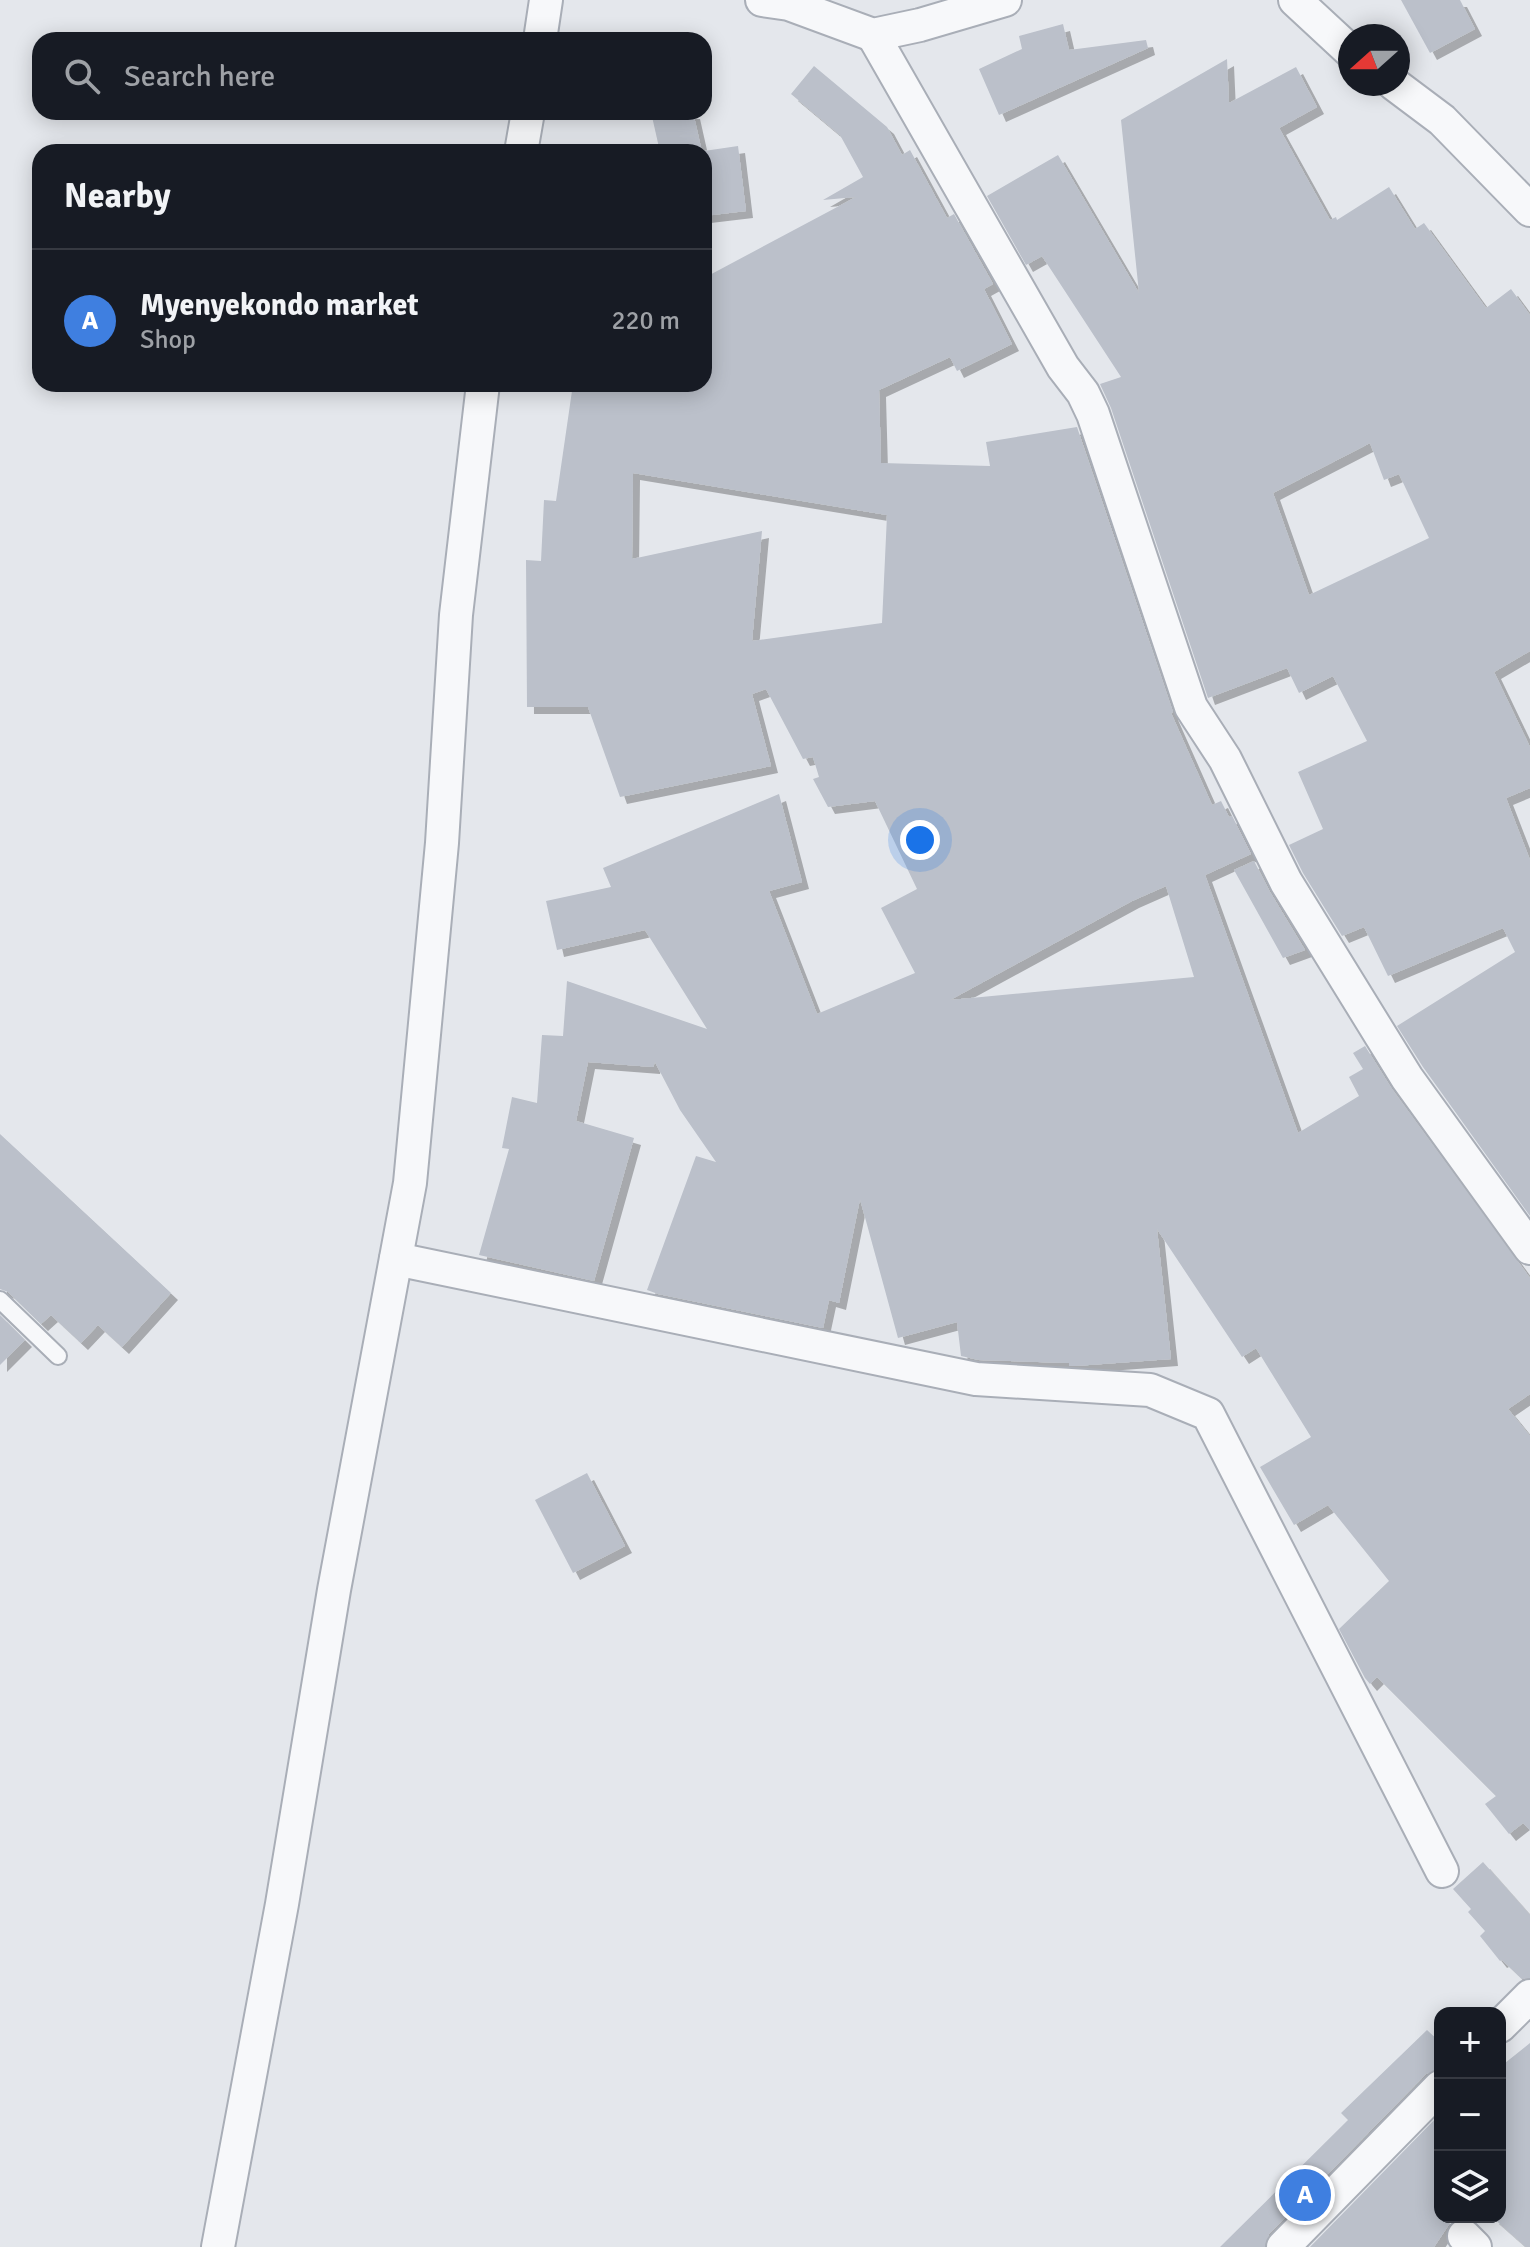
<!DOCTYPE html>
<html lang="en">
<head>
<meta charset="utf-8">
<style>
  body { margin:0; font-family:Signika,sans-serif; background:#20242c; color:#f1f3f6 }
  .controls { position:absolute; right:24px; bottom:24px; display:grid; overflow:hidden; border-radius:16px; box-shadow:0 4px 20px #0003 }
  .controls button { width:72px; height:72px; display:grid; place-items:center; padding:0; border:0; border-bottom:2px solid #363941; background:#171b24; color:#f1f3f6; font:40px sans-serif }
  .compass { position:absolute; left:1338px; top:24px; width:72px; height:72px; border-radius:50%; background:#171b24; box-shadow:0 4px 20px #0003; rotate:249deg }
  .you { position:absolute; left:920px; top:840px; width:28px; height:28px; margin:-20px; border:6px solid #fff; border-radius:50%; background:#1a73e8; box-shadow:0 0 0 12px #1a73e833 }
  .badge { display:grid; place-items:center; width:52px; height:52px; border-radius:50%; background:#d1495b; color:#fff; font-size:26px; font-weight:700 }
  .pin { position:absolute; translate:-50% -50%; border:4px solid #fff; box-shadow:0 2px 8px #0006 }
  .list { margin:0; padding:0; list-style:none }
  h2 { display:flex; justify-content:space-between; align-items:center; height:104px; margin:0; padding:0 32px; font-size:34px }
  h2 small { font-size:26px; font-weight:400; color:#9ea1a6 }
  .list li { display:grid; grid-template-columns:52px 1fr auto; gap:24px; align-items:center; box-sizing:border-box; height:144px; padding:0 32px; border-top:2px solid #363941 }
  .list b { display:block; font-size:30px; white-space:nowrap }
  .list p { margin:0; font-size:26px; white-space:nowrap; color:#9ea1a6 }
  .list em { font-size:26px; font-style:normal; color:#9ea1a6 }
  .icon { flex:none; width:44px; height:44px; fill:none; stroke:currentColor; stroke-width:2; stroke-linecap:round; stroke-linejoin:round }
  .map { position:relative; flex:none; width:1530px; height:2247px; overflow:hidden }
  .search { position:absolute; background:#171b24; box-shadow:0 4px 20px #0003; left:32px; top:32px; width:680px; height:88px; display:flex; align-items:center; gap:20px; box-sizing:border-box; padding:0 28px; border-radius:24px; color:#9ea1a6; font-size:30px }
  .panel { position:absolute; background:#171b24; box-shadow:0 4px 20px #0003; left:32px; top:144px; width:680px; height:248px; border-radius:24px }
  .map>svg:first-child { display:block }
</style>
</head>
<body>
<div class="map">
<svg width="1530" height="2247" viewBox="0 0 1530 2247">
  <defs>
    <filter id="shadow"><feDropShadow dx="7" dy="7" stdDeviation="0" flood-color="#0004"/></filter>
  </defs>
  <rect width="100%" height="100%" fill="#e4e7ec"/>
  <g fill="#bbc0ca" fill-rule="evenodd" filter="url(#shadow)">
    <path d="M 1401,0 L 1460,0 L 1475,29 L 1430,53 Z"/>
    <path d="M 1063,24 L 1069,50 L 1146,40 L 1148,48 L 999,115 L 979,69 L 1022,49 L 1019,36 Z"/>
    <path d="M 1227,59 L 1229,103 L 1296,67 L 1317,107 L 1279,128 L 1330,220 L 1336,217 L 1337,220 L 1389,187 L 1415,229 L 1424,223 L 1486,308 L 1511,289 L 1530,315 L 1530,651 L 1494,672 L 1530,747 L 1530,788 L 1506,798 L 1530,860 L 1530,1216 L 1423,1067 L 1397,1026 L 1515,952 L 1503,928 L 1388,976 L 1364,927 L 1342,936 L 1303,873 L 1289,845 L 1323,829 L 1298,772 L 1367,741 L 1333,676 L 1299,693 L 1287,668 L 1208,698 L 1111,408 L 1100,384 L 1121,377 L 1042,256 L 1026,265 L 987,196 L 1058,155 L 1139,293 L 1121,120 ZM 1370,443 L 1384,480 L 1399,474 L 1429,538 L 1309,595 L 1273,493 Z"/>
    <path d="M 814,66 L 887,127 L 902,155 L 910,150 L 947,218 L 954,214 L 993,284 L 984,289 L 1012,344 L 957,371 L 950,357 L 879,390 L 881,463 L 990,466 L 986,442 L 1077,427 L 1173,712 L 1171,713 L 1212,805 L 1221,801 L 1229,817 L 1232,816 L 1251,854 L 1205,875 L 1298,1133 L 1359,1096 L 1349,1077 L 1363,1069 L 1353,1053 L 1365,1046 L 1392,1089 L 1530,1278 L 1530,1394 L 1508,1409 L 1530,1436 L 1530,1830 L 1523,1823 L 1509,1834 L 1485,1804 L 1496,1796 L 1377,1677 L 1370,1684 L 1365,1678 L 1339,1629 L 1389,1581 L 1328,1505 L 1294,1525 L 1260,1467 L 1311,1437 L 1256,1348 L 1242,1357 L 1157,1229 L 1171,1359 L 1075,1366 L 1069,1366 L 1069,1363 L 979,1360 L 961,1356 L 957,1322 L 898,1338 L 860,1199 L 839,1303 L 829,1300 L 823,1328 L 658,1294 L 647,1290 L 696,1156 L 716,1162 L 680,1110 L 655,1062 L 653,1067 L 588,1062 L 576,1121 L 634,1138 L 594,1281 L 479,1255 L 509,1149 L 502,1148 L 512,1097 L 537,1103 L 542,1035 L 563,1036 L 567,981 L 707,1029 L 645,930 L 557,950 L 546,901 L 611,887 L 603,868 L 779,794 L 802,882 L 769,891 L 817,1014 L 915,973 L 881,908 L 917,889 L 875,801 L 828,807 L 813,779 L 819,777 L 813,757 L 803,759 L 766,689 L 752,694 L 771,766 L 620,797 L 588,707 L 527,707 L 526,560 L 541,561 L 544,500 L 556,501 L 573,384 L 704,384 L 704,278 L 856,197 L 823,200 L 863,177 L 840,135 L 791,94 ZM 633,473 L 887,515 L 882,623 L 752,641 L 762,531 L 632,559 ZM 1166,886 L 1194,977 L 950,1000 L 1132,901 Z"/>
    <path d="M 651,112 L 693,112 L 702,152 L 660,152 Z"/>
    <path d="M 738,146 L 746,211 L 704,216 L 704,151 Z"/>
    <path d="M 1254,861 L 1270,892 L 1305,950 L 1283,958 L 1234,870 Z"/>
    <path d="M 0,1134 L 171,1293 L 122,1347 L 98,1325 L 81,1343 L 51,1315 L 41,1324 L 8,1292 L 0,1289 Z"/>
    <path d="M 0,1315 L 25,1340 L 0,1365 Z"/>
    <path d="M 587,1473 L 625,1546 L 573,1573 L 535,1500 Z"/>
    <path d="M 1483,1862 L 1530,1915 L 1530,1978 L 1522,1979 L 1502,1960 L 1500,1961 L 1480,1936 L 1485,1931 L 1468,1912 L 1471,1909 L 1453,1889 Z"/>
    <path d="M 1427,2030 L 1440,2042 L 1440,2069 L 1426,2074 L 1269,2234 L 1265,2247 L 1220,2247 L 1348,2120 L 1341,2113 Z"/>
    <path d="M 1530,2043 L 1530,2247 L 1526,2247 L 1492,2217 L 1500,2217 L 1500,2067 Z"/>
    <path d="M 1440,2114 L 1440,2217 L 1454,2217 L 1434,2247 L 1310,2247 Z"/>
  </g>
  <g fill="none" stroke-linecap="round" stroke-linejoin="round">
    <defs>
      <path id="service" d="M 0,1300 L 58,1356"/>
      <g id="minor">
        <path d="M 762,0 L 789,4 L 873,35 L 920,25 L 1005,0"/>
        <path d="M 1295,0 L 1350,51"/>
        <path d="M 873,35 L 1063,367 L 1083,393 L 1093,414 L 1191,707 L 1225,759 L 1286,882 L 1407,1078 L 1530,1248"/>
        <path d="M 540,40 L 546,0"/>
        <path d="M 1394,84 L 1442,120 L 1530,210"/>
        <path d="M 521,152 L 528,112"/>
        <path d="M 396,1259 L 976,1379 L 1150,1390 L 1208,1414 L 1442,1871"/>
        <path d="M 1500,2026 L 1530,1996"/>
        <path d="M 1464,2236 L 1475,2247"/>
        <path d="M 218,2247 L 282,1904 L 334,1590 L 410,1183 L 442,843 L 456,615 L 483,384"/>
        <path d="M 1283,2247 L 1440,2087"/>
      </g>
    </defs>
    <use href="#service" stroke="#a9aeb7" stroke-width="20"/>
    <use href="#minor" stroke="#a9aeb7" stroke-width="36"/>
    <use href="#service" stroke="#f7f8fa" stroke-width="16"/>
    <use href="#minor" stroke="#f7f8fa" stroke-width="32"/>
  </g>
</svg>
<div class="controls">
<button>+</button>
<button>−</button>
<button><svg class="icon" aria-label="layers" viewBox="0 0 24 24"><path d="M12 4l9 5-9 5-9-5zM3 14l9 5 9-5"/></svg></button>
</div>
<svg class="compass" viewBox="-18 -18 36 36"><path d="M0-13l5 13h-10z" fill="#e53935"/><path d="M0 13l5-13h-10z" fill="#9ea1a6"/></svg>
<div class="you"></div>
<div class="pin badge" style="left:1305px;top:2195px;background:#3f7fe0">A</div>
<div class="search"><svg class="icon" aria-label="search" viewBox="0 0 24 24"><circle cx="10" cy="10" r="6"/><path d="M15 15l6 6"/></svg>Search here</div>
<section class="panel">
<h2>Nearby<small></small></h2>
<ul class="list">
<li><span class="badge" style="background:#3f7fe0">A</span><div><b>Myenyekondo market</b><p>Shop</p></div><em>220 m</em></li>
</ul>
</section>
</div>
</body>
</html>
